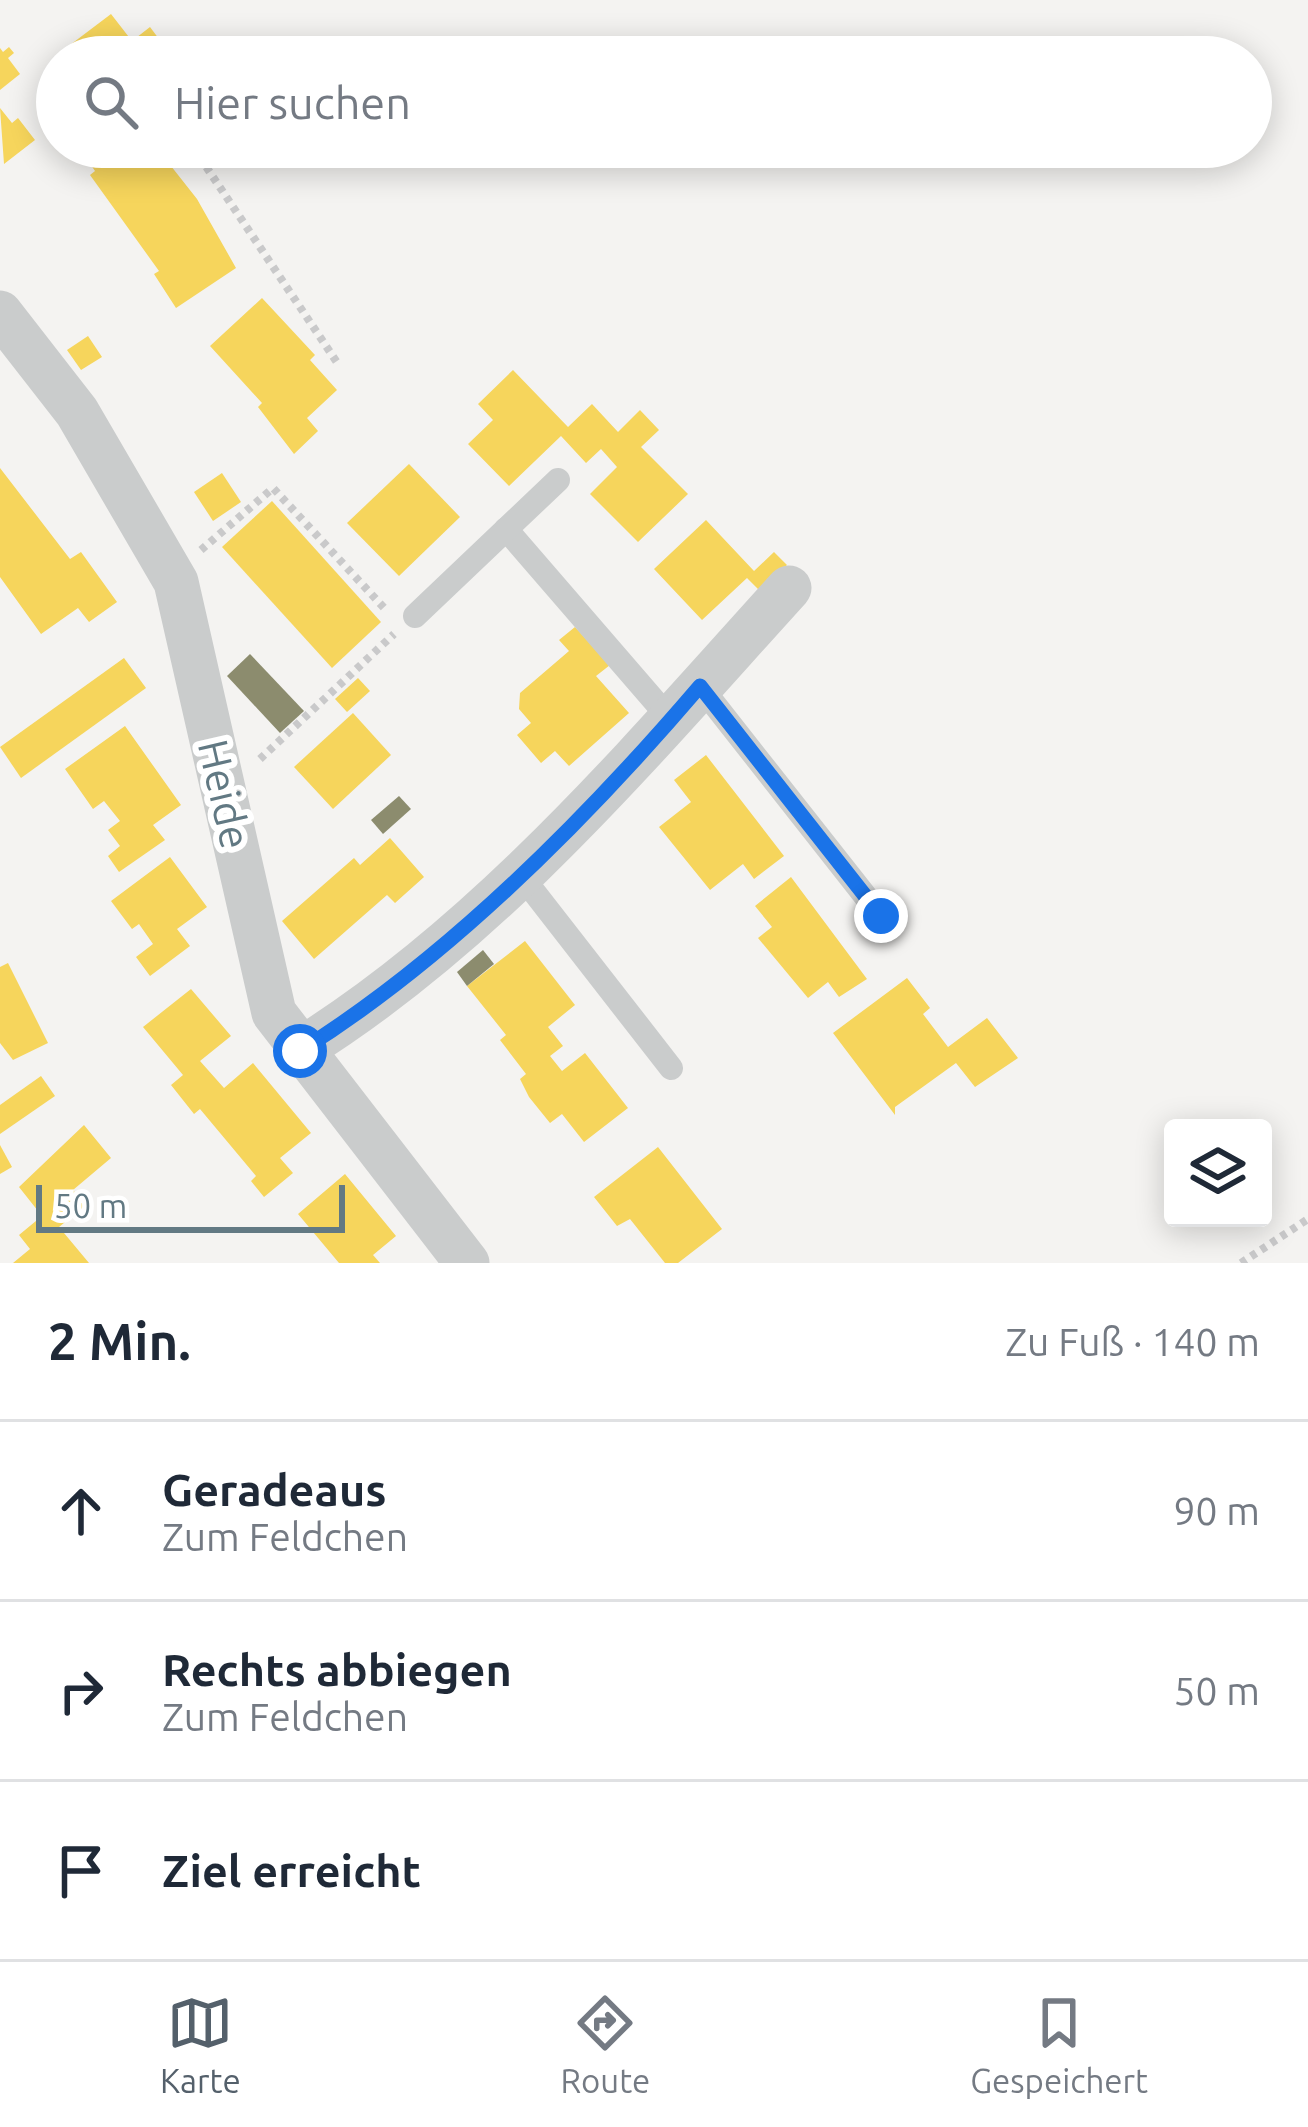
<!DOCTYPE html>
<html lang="de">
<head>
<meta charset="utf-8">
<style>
  body { margin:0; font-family:Ubuntu,sans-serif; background:#f6f6f7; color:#1f2937 }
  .controls { position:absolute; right:36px; bottom:36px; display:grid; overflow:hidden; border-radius:12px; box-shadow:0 6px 30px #0003 }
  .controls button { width:108px; height:108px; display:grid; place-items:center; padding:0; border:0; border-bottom:3px solid #e0e1e3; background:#fff; color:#1f2937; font:60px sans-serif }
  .scale { position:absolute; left:36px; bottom:30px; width:309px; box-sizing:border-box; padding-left:12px; border:6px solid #627983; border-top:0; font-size:33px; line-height:42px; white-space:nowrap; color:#627983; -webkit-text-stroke:9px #fff; paint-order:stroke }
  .stop { position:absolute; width:36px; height:36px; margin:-27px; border:9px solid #1a73e8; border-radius:50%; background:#fff }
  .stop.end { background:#1a73e8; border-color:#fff; box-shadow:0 3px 12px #0008 }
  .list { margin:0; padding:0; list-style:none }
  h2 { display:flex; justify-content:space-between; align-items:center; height:156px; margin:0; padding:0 48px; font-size:51px }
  h2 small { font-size:39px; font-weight:400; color:#747a83 }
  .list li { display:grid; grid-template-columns:78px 1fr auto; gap:36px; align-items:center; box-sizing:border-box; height:180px; padding:0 48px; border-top:3px solid #e0e1e3 }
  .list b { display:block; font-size:45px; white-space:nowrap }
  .list p { margin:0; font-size:39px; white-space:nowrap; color:#747a83 }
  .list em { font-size:39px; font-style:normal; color:#747a83 }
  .icon { flex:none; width:66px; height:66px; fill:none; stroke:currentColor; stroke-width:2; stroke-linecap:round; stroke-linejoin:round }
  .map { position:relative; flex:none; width:1308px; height:1263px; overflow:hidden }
  .search { position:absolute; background:#fff; box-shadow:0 6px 30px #0003; left:36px; right:36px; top:36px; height:132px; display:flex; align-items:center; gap:30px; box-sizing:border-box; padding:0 42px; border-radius:66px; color:#747a83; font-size:45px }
  .sheet { height:696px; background:#fff }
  nav { display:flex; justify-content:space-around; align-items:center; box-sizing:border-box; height:168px; border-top:3px solid #e0e1e3; background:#fff; font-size:33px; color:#747a83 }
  nav a { display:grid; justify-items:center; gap:6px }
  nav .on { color:#54606b }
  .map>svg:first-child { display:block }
</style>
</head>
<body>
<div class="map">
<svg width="1308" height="1263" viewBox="0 0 1308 1263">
  <rect width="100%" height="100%" fill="#f4f3f1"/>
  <g fill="#f6d55c">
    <path d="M 111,14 L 132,41 L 150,27 L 162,43 L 144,57 L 78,57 L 70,45 Z"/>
    <path d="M 9,47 L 14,53 L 8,58 L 20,74 L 0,90 L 0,48 L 3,52 Z"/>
    <path d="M 0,108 L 12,123 L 18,118 L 35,140 L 4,164 Z"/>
    <path d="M 79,147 L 156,147 L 197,199 L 236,268 L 176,308 L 154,274 L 159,271 L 90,175 L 95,171 Z"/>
    <path d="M 262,298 L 315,355 L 310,360 L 337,390 L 307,418 L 318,431 L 294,454 L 258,407 L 262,403 L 210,346 Z"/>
    <path d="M 88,336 L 102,357 L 81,370 L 67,350 Z"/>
    <path d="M 513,370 L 568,427 L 592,404 L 618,432 L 640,410 L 659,430 L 641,447 L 688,494 L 638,542 L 590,494 L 617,467 L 601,449 L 586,463 L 561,436 L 509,486 L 468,444 L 493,420 L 478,404 Z"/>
    <path d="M 409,464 L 460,517 L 399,576 L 347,523 Z"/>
    <path d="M 0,468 L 70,559 L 81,552 L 117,602 L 89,622 L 78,608 L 41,634 L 0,577 Z"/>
    <path d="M 222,473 L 241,502 L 213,521 L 194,492 Z"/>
    <path d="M 272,501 L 381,622 L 332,668 L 222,547 Z"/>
    <path d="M 706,520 L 754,571 L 774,552 L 787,565 L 760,591 L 747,578 L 702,620 L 654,569 Z"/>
    <path d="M 575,627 L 610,665 L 596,676 L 629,713 L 569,766 L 555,751 L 541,763 L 517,735 L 531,723 L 519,709 L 520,693 L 569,651 L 559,640 Z"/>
    <path d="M 124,658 L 146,688 L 21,778 L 0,747 Z"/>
    <path d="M 358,678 L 370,691 L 347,712 L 335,699 Z"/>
    <path d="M 353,713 L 391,755 L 333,809 L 294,767 Z"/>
    <path d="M 125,726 L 181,805 L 153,825 L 165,840 L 119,872 L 108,856 L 120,846 L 108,830 L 120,821 L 104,801 L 93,809 L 65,769 Z"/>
    <path d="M 706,755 L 784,856 L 754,879 L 743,864 L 710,890 L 659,827 L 691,802 L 674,780 Z"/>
    <path d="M 390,838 L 424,877 L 395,903 L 387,895 L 314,959 L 282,921 L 354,858 L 360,865 Z"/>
    <path d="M 170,857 L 207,907 L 177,929 L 190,946 L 150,976 L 136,957 L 153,944 L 139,924 L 132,929 L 111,901 Z"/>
    <path d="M 791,877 L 867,979 L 839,997 L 828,982 L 808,998 L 758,938 L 772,927 L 755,906 Z"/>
    <path d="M 525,941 L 575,1005 L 548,1027 L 563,1046 L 550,1056 L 562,1071 L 585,1053 L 628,1108 L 584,1142 L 562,1114 L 550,1123 L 529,1097 L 520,1079 L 526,1074 L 500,1040 L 506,1035 L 467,986 Z"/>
    <path d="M 8,963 L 48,1043 L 13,1060 L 0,1043 L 0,967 Z"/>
    <path d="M 907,978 L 930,1008 L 923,1014 L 948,1047 L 987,1018 L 1018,1058 L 975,1087 L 956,1063 L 895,1107 L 895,1115 L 833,1033 Z"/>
    <path d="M 191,989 L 231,1036 L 200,1061 L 224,1088 L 253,1063 L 311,1133 L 280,1158 L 293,1173 L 264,1197 L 251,1181 L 256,1176 L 200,1109 L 194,1114 L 171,1085 L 183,1075 L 143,1027 Z"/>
    <path d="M 41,1076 L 55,1096 L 0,1134 L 0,1105 Z"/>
    <path d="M 84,1125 L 111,1158 L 73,1190 L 86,1205 L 59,1227 L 89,1263 L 13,1263 L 30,1249 L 19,1235 L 42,1216 L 19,1187 Z"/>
    <path d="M 0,1145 L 12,1167 L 0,1174 Z"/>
    <path d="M 658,1147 L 722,1229 L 678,1263 L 665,1263 L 630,1219 L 617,1226 L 594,1197 Z"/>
    <path d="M 345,1174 L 396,1236 L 373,1255 L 380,1263 L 339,1263 L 298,1214 Z"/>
  </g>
  <g fill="#8c8c6e">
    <path d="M 250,654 L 304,711 L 280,733 L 227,676 Z"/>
    <path d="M 399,796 L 411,809 L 383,834 L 371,820 Z"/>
    <path d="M 483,950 L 494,964 L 467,986 L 457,972 Z"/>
  </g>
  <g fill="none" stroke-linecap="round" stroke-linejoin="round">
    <g stroke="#c9c9ca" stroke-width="8" stroke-dasharray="6 6" stroke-linecap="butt">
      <path d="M 193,147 L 338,364"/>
      <path d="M 201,550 L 273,488 L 386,610"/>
      <path d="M 260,759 L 394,634"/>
      <path d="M 1241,1263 L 1308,1219"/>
    </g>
    <g stroke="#cacccc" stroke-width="24">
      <path d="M 506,529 L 671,720"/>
      <path d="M 415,616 L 558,480"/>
      <path d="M 700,686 L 881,916"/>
      <path d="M 520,874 L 671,1068"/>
    </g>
    <g stroke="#cacccc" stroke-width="45">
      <path d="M 0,313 L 77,412 L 176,582 L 274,1013 L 467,1263"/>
      <path d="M 300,1050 C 490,932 640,752 789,588"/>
    </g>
  </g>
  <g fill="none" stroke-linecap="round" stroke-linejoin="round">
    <path stroke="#1a73e8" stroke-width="15" d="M 300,1051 C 447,959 588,817 700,686 L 881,916"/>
  </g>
  <g text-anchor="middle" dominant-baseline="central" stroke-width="12" stroke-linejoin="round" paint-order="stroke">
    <g font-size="42" fill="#627983" stroke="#fff">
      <text transform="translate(225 794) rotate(77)">Heide</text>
    </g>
  </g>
</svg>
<div class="controls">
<button><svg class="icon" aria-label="layers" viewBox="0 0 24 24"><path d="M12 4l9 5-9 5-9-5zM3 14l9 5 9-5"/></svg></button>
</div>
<div class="scale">50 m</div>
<div class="stop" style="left:300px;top:1051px"></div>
<div class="stop end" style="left:881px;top:916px"></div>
<div class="search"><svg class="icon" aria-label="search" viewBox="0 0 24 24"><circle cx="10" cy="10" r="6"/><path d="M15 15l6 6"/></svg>Hier suchen</div>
</div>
<section class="sheet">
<h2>2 Min.<small>Zu Fuß · 140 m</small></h2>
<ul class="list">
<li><svg class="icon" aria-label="ahead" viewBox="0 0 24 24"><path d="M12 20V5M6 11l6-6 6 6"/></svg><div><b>Geradeaus</b><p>Zum Feldchen</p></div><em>90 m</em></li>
<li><svg class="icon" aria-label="right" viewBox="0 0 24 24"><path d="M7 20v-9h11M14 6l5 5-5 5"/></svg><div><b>Rechts abbiegen</b><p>Zum Feldchen</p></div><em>50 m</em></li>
<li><svg class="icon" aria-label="arrive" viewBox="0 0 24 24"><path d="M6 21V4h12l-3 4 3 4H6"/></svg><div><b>Ziel erreicht</b></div></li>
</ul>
</section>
<nav>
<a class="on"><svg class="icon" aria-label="map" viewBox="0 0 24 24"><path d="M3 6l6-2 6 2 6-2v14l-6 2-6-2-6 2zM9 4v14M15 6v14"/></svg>Karte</a>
<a><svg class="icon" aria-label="directions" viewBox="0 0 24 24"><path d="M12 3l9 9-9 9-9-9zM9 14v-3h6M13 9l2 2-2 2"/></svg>Route</a>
<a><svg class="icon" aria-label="saved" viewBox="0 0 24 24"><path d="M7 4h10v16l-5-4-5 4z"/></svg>Gespeichert</a>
</nav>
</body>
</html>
